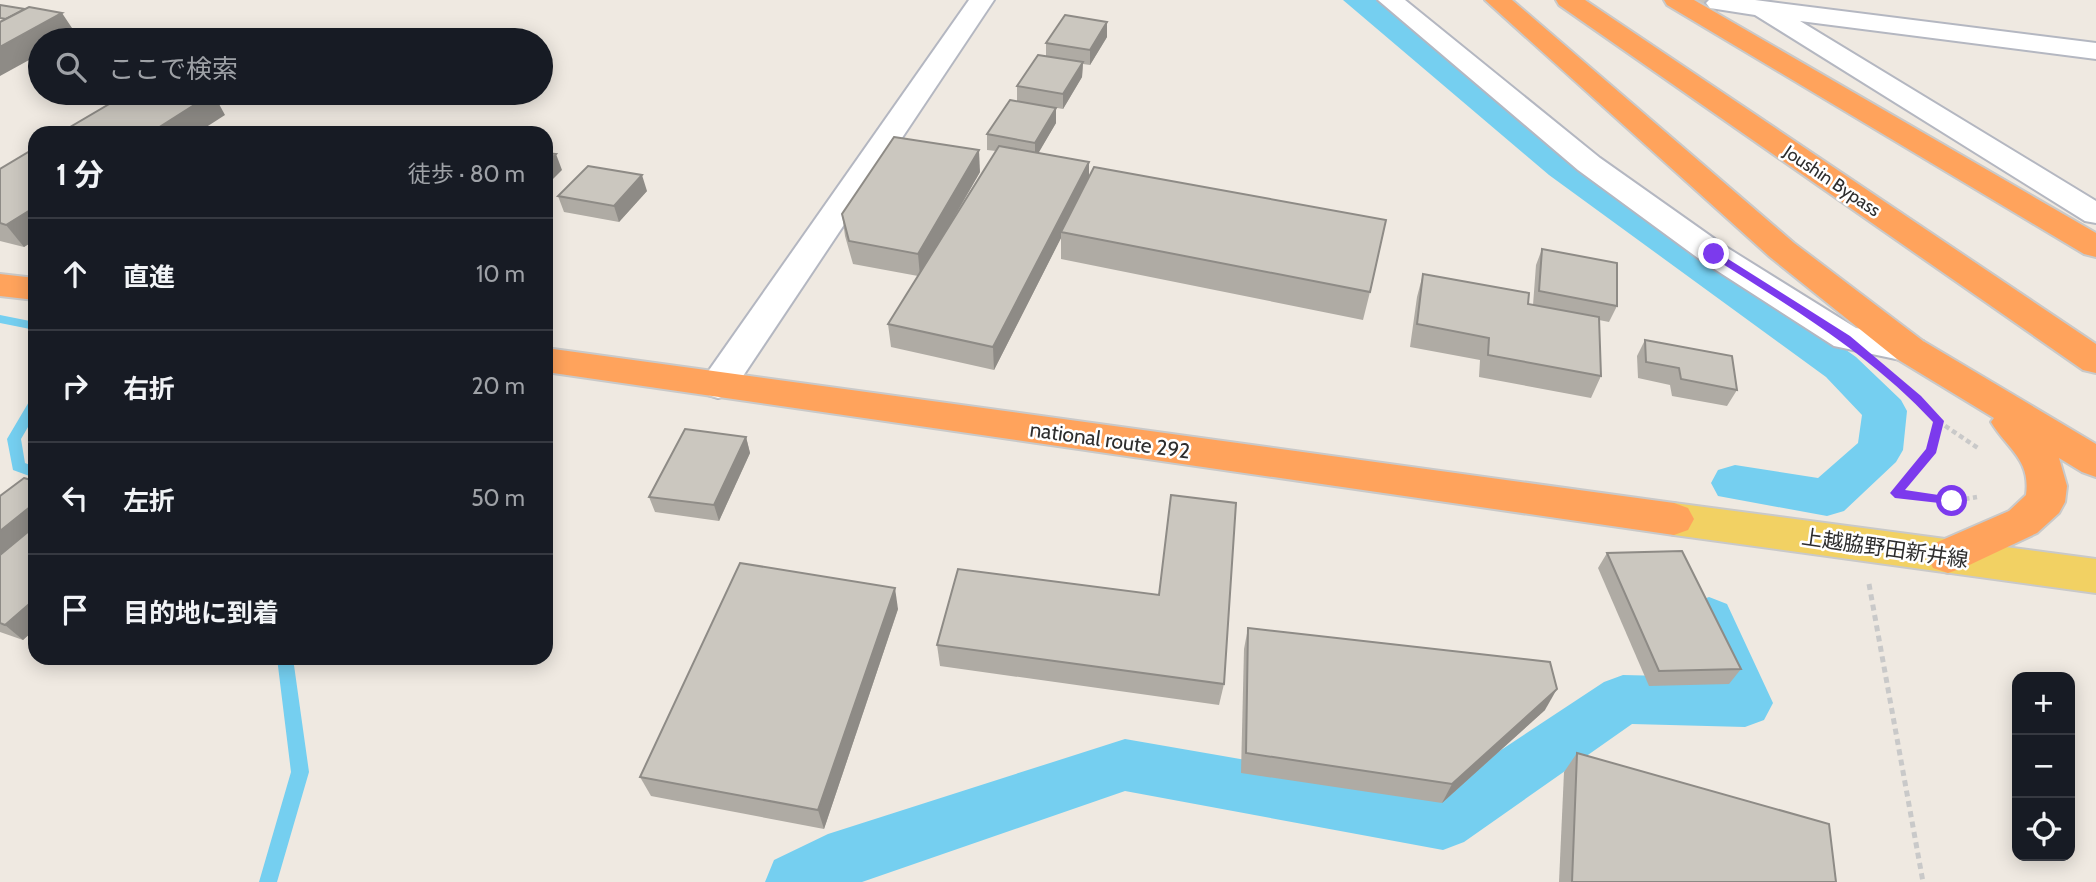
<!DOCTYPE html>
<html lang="ja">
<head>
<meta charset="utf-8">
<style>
  body { margin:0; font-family:Cabin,"Noto Sans JP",sans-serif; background:#242831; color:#f1f3f6 }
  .controls { position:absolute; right:21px; bottom:21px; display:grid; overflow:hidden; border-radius:14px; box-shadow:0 4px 18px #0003 }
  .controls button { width:63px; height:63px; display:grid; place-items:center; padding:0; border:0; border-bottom:2px solid #363941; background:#171b24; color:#f1f3f6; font:35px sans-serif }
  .stop { position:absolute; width:21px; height:21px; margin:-16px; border:5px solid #7c3aed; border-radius:50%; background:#fff }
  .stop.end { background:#7c3aed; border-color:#fff; box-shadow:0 2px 7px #0008 }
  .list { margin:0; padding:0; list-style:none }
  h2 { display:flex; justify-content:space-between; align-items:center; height:91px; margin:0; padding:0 28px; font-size:30px }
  h2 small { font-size:23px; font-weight:400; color:#9ea1a6 }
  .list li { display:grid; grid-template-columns:46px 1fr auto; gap:21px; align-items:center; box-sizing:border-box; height:112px; padding:0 28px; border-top:2px solid #363941 }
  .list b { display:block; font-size:26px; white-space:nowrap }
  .list em { font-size:23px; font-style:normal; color:#9ea1a6 }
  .icon { flex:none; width:38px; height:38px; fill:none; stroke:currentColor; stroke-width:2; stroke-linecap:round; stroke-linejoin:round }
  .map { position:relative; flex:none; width:2096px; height:882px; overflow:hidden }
  .search { position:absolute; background:#171b24; box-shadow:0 4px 18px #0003; left:28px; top:28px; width:525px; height:77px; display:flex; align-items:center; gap:18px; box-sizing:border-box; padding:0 24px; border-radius:38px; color:#9ea1a6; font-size:26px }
  .panel { position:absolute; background:#171b24; box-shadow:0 4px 18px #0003; left:28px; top:126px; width:525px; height:539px; border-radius:21px }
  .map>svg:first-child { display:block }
</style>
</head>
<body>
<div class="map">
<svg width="2096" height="882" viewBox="0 0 2096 882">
  <rect width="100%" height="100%" fill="#efe9e1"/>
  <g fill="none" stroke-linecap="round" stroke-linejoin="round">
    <g fill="#75cff0" fill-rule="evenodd">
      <path d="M 0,315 L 35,322 L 35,330 L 0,323 Z"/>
      <path d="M 35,398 L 35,415 L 21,439 L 25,463 L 35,467 L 35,478 L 13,470 L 7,439 L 30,400 Z"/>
      <path d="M 277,658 L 293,658 L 309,772 L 277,882 L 259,882 L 291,772 Z"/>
    </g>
    <g fill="#75cff0" fill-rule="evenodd">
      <path d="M 1343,0 L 1376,0 L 1575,159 L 1856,357 L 1901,400 L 1907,411 L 1903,450 L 1896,462 L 1844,511 L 1827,516 L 1718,496 L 1711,483 L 1718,470 L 1735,465 L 1818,478 L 1858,443 L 1862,415 L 1826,377 L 1549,175 Z"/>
      <path d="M 1709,597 L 1727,604 L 1773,703 L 1764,720 L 1745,727 L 1632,724 L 1464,842 L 1443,850 L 1125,791 L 862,882 L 765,882 L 774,860 L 828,834 L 1125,739 L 1436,793 L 1604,682 L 1623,675 L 1707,677 L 1683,619 L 1691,604 Z"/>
    </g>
    <path stroke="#c8c4bd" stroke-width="28" stroke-dasharray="28 14" stroke-linecap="butt" d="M 1698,0 L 1719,3"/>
    <defs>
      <g id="minor">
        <path d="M 969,0 L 994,0 L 731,394 L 718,398 L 705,394 L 700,385 L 705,376 Z"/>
        <path d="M 1378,0 L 1405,0 L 1600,158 L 1726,247 L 1856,328 L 1923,341 L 1928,350 L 1923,359 L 1910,362 L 1834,346 L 1702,261 L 1578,170 Z"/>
        <path d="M 1709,0 L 1755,0 L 2096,43 L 2096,59 L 1800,21 L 2096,201 L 2096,223 L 2085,221 L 1755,15 L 1710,8 L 1706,3 Z"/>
      </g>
      <path id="major" d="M 1674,503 L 2096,559 L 2096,593 L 1674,535 L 1660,530 L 1654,519 L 1660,508 Z"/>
      <g id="highway">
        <path d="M 1485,0 L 1512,0 L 1794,243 L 1923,341 L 2096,444 L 2096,477 L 2082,472 L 2059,458 L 2067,486 L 2065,502 L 2059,513 L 2037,533 L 1963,568 L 1948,573 L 1933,568 L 1927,556 L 1933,544 L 2009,511 L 2026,495 C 2031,459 2007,449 1991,422 L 1994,418 L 1897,359 L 1770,257 Z"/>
        <path d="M 1556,0 L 1585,0 L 2096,344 L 2096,373 L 2083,370 L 1559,5 Z"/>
        <path d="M 1664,0 L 1694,0 L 2096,233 L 2096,257 L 2084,254 L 1667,5 Z"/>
        <path d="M 0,274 L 35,278 L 35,300 L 0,296 Z"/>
        <path d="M 546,348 L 1674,503 L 1688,508 L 1694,519 L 1688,530 L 1674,535 L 546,372 Z"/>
      </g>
    </defs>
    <use href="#minor" stroke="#b4b7c1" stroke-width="4"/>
    <use href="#major" stroke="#c9c9c9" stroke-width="4"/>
    <use href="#highway" stroke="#c9c9c9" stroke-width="4"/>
    <g stroke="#c9c9c9" stroke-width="4.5" stroke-dasharray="5 3.5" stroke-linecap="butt">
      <path d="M 1923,405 L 1938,421 L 1932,450 L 1895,493 L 1953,501 L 1977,497"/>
      <path d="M 1938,421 L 1978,448"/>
    </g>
    <path stroke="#c9c9c9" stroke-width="5" stroke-dasharray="6 4.5" stroke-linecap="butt" d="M 1869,584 L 1923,882"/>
    <use href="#minor" fill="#fff" fill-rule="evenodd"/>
    <use href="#major" fill="#f2d163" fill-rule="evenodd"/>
    <use href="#highway" fill="#ffa35c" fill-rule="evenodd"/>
  </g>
  <g fill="#afaba4">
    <path d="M 1107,22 L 1107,37 L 1090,65 L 1083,64 L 1082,77 L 1063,109 L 1017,101 L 1017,86 L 1046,56 L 1046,43 Z"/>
    <path d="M 1056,108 L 1056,123 L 1038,153 L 1089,162 L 1089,178 L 1370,292 L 1363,320 L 1061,259 L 1061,238 L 994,370 L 891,347 L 888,324 L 918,276 L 853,264 L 845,236 L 842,214 L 980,172 L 951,223 L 996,151 L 987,150 L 987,134 Z"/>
    <path d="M 35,148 L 35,240 L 24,247 L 0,241 L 0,169 Z"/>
    <path d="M 647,191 L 619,222 L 564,212 L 558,196 Z"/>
    <path d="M 1542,249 L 1617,306 L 1609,322 L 1599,320 L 1601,376 L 1591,398 L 1479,377 L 1480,360 L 1410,347 L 1417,297 L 1423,274 L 1533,305 L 1536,265 Z"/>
    <path d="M 1645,340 L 1737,390 L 1727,406 L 1672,396 L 1670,385 L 1638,378 L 1637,356 Z"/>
    <path d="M 746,437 L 750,453 L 719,521 L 655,512 L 649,497 Z"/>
    <path d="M 35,481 L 35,629 L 23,640 L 0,632 L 0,496 Z"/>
    <path d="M 1607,553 L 1741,669 L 1729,684 L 1649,686 L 1598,568 Z"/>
    <path d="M 898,609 L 824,829 L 651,796 L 640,777 Z"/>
    <path d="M 1248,628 L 1545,710 L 1442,803 L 1241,773 L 1244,649 Z"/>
    <path d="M 937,645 L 1224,684 L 1219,705 L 940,666 Z"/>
    <path d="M 1577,753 L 1836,882 L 1559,882 L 1564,772 Z"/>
  </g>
  <g fill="#8e8b86">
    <path d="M 62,13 L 76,34 L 64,40 L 40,40 L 40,54 L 0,76 L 0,47 Z"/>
    <path d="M 1107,22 L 1107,37 L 1090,65 L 1090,50 Z"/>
    <path d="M 1083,62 L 1082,77 L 1063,109 L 1063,94 Z"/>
    <path d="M 213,93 L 225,115 L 197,133 L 150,133 Z"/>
    <path d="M 1056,108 L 1056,123 L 1035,159 L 1035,143 Z"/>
    <path d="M 979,150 L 980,172 L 920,276 L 918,254 Z"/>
    <path d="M 556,154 L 562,170 L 546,186 L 546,164 Z"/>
    <path d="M 1089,162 L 1089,184 L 1061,232 L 1061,238 L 994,370 L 993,347 Z"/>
    <path d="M 642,175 L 647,191 L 619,222 L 614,206 Z"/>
    <path d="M 35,207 L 35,240 L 24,247 L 6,225 Z"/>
    <path d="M 746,437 L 750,453 L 719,521 L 714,505 Z"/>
    <path d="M 35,503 L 35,532 L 0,560 L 0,531 Z"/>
    <path d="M 895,588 L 898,609 L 824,829 L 818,810 Z"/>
    <path d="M 35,599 L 35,629 L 23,640 L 5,625 Z"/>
    <path d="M 1557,689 L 1545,710 L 1442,803 L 1452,784 Z"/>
  </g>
  <g fill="#cbc7bf" stroke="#8e8b86" stroke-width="2">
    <path d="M 0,5 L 25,9 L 6,19 L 0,18 Z"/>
    <path d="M 29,7 L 62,13 L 0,47 L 0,22 Z"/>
    <path d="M 1065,15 L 1107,22 L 1090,50 L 1046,43 Z"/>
    <path d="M 1038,55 L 1083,62 L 1063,94 L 1017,86 Z"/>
    <path d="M 128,93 L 213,93 L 150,133 L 60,133 Z"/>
    <path d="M 1010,100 L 1056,108 L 1035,143 L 987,134 Z"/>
    <path d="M 894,137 L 979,150 L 918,254 L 849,241 L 842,214 Z"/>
    <path d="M 999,146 L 1089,162 L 993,347 L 888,324 Z"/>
    <path d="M 35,148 L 35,207 L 6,225 L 0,223 L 0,169 Z"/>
    <path d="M 546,153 L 556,154 L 546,164 Z"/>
    <path d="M 588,166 L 642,175 L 614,206 L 558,196 Z"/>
    <path d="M 1094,167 L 1386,220 L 1370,292 L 1061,232 Z"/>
    <path d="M 1542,249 L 1617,263 L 1617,306 L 1539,291 Z"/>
    <path d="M 1423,274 L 1529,293 L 1528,304 L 1599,317 L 1601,376 L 1488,355 L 1489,338 L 1417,324 Z"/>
    <path d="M 1645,340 L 1732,356 L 1737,390 L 1681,379 L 1679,368 L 1646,362 Z"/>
    <path d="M 685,429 L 746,437 L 714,505 L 649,497 Z"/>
    <path d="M 24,478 L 35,481 L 35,503 L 0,531 L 0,496 Z"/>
    <path d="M 1171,495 L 1236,503 L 1224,684 L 937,645 L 958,569 L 1159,595 Z"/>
    <path d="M 35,526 L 35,599 L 5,625 L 0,623 L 0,555 Z"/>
    <path d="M 1682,551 L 1741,669 L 1659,671 L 1607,553 Z"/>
    <path d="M 740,563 L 895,588 L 818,810 L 640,777 Z"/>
    <path d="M 1248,628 L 1550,662 L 1557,689 L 1452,784 L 1246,753 Z"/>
    <path d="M 1577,753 L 1829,824 L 1836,882 L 1572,882 Z"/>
  </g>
  <path fill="#7c3aed" d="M 1710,252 L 1717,252 L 1850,336 L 1921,396 L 1944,421 L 1936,453 L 1905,490 L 1952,497 L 1957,498 L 1957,505 L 1895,498 L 1890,493 L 1926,449 L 1933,422 C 1869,353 1789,306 1710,256 Z"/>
  <g text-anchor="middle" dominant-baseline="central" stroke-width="5" stroke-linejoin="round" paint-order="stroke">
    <g font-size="18" fill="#2e2e2e" stroke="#fff">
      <text transform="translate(1832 181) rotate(34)">Joushin Bypass</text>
    </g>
    <g font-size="21" fill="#2e2e2e" stroke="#fff">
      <text transform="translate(1110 440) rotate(8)">national route 292</text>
      <text transform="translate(1885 548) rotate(8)">上越脇野田新井線</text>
    </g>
  </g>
</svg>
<div class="controls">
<button>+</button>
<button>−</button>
<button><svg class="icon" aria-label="locate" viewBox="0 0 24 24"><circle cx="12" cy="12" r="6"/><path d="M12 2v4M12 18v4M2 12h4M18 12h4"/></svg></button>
</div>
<div class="stop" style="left:1952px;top:501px"></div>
<div class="stop end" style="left:1714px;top:254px"></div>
<div class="search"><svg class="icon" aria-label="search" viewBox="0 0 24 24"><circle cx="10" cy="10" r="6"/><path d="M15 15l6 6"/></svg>ここで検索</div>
<section class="panel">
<h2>1 分<small>徒歩 · 80 m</small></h2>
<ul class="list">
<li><svg class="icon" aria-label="ahead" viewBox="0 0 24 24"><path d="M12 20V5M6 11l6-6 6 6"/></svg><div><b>直進</b></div><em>10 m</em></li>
<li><svg class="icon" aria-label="right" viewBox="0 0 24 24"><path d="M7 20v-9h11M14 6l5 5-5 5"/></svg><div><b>右折</b></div><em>20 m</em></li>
<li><svg class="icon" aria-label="left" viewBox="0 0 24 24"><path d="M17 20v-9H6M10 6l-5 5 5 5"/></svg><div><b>左折</b></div><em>50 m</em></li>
<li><svg class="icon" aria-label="arrive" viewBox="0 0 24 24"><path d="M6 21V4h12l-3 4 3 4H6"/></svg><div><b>目的地に到着</b></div></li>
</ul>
</section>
</div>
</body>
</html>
